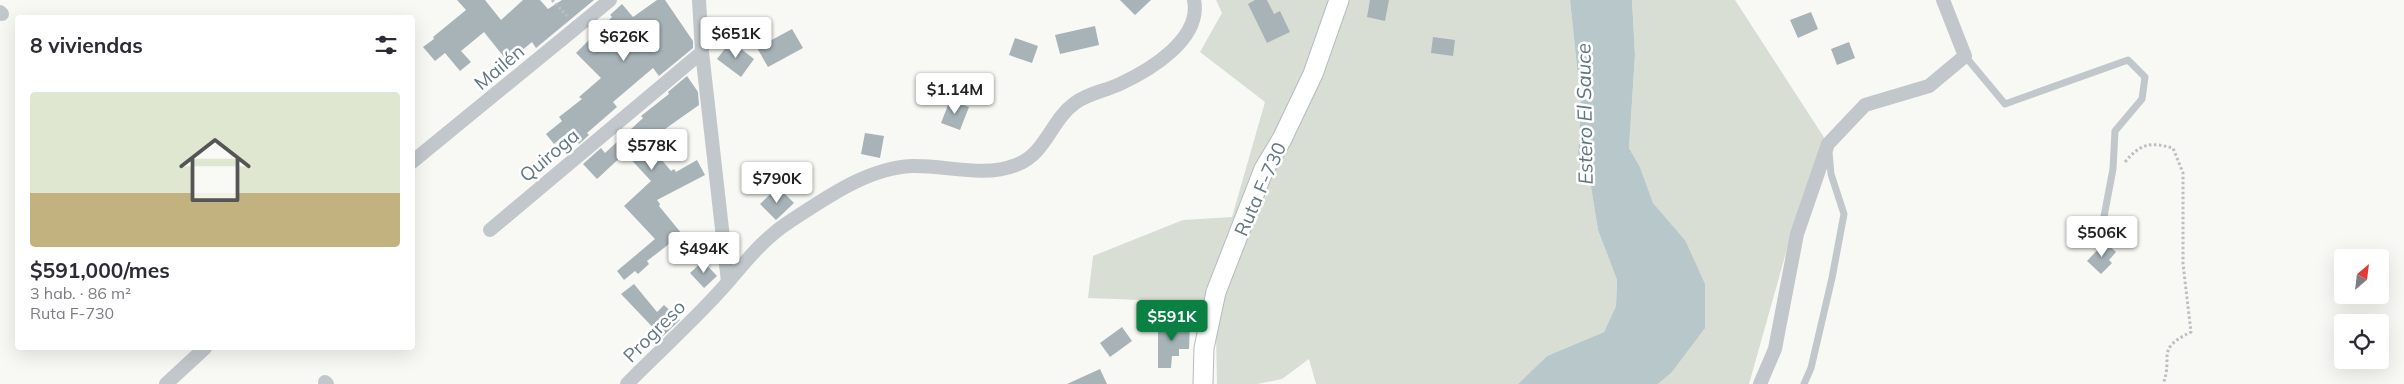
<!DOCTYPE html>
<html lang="es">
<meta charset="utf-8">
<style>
:root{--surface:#fff;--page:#f7f7f7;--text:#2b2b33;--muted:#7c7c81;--accent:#0b8043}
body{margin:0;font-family:Mulish,sans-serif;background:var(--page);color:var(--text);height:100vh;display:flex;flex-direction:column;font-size:19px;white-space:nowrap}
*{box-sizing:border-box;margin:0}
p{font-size:16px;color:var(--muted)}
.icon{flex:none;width:28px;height:28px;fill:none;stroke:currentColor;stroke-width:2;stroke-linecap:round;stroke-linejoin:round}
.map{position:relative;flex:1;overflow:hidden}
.sheet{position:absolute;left:15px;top:15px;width:400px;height:335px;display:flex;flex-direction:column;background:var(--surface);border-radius:5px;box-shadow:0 5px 20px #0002}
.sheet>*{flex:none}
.needle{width:32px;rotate:28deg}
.fabs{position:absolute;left:2334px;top:249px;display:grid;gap:10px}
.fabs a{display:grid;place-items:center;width:55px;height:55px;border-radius:5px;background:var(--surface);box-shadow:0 5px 20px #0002;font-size:25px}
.price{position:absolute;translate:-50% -42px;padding:0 11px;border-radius:5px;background:#fff;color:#222;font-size:16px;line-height:32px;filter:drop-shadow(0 1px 2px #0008)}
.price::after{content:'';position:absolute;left:50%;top:30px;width:15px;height:11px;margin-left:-8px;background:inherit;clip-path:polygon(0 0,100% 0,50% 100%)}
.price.active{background:var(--accent);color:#fff}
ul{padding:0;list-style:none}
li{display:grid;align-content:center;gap:10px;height:265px;padding:0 15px}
li span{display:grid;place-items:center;height:155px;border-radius:5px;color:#555}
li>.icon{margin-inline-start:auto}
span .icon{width:90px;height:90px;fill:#fffc;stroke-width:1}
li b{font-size:21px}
h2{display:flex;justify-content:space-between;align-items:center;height:60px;padding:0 15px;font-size:21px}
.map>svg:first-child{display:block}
</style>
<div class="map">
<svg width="2404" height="384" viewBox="0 0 2404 384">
<rect width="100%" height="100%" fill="#f8f8f5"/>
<!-- green -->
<path fill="#d8ded4" d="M1216,0H1570L1581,105L1578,154L1591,187L1598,230L1617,280L1616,306L1604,332L1547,356L1518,384H1316L1309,359L1282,379L1257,384H1217L1216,332L1187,308L1140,300L1088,298L1093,256L1183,220L1232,217L1265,102L1200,52L1222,13Z
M1632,0H1735L1825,139L1789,242L1749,384H1658L1671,373L1685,240L1653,203L1640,167L1629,148L1635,55Z"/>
<!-- water -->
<path fill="#b7c7ca" d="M1570,0H1632L1635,55L1629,148L1640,167L1653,203L1685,240L1705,284V328L1671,373L1658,384H1518L1547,356L1604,332L1616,306L1617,280L1598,230L1591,187L1578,154L1581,105Z"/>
<!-- building -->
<path fill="#a7b3b7" d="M457,0H485L501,20L523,0H540L548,9L562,0H594L536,48L532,42L508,62L484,32L461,51L471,62L460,71L445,53L435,61L423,47L434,39L433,37L466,10Z
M657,0H665L693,41V48L659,76L653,68L613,102L617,107L587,133L589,135L579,144L570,131L554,144L546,134L562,121L559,117L582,99L579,97L601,78L576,53L612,17L610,15L622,4L633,17Z
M1120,0H1151L1135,15Z
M1255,0H1267L1274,14L1280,11L1290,32L1267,43L1248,4Z
M1370,0H1389L1385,21L1367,17Z
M1811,12L1818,29L1798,38L1790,20Z
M1095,26L1099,45L1060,54L1055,35Z
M792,29L803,48L768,67L757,48Z
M1433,37L1455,40L1453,56L1431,53Z
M1015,38L1038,46L1032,63L1009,55Z
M731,41L754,59L741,77L717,59Z
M1849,42L1855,58L1837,65L1831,49Z
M687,76L698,92L699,105L648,141L652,144L650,146L671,171L674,169L676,172L697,160L705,175L657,200L660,204L659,206L682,234L647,261L649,264L638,274L635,271L624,280L617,271L655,239L624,206L651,181L625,153L597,179L583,164L601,148L605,153L643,118L641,116L669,94L668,92Z
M950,100L969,107L960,130L941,123Z
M865,133L884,136L880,158L861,154Z
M778,187L794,203L776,220L760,204Z
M2105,242L2116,252L2109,260L2112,263L2101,274L2087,261Z
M703,261L717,276L704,288L690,273Z
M634,284L657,312L664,305L680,320L662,337L621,294Z
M1173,322L1190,323L1189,349H1179V356H1172L1171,368H1158V326H1173Z
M1122,327L1132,341L1110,357L1100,343Z
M1100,369L1107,384H1067Z"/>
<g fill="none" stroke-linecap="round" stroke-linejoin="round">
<!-- secondary casing -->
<g stroke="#b3bbbf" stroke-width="21">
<path id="secondary" d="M1203,384L1204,348L1216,292L1264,169L1282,139L1313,74L1339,0"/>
</g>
<!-- path -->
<path stroke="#bbbfc1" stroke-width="3" stroke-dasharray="2.5 2.5" stroke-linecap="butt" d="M552,0L567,16
M2125,162C2141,143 2150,142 2173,148L2183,173V264L2191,332C2154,350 2174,356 2163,384"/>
<!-- lane -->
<path stroke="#c1c7ca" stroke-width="7" d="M1965,56L2005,104L2128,60L2145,77L2142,99L2115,131L2113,169L2102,227
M1804,384L1811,368L1832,278L1844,214L1831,174L1829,152"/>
<!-- street -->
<path stroke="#c1c7ca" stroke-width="14" d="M699,0L702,52L728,282
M0,12L2,14
M412,162L610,0
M490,230L702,52
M325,382L327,384
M166,384L205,348
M627,384C660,350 697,318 728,282C747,260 764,238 789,222C826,198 867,168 912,166C946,165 983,178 1016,165C1046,154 1051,120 1075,103C1088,93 1105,91 1120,84C1150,70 1202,39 1194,0
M1760,384L1775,349L1797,234L1828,144L1865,105L1929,86L1965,56L1943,0"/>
<!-- secondary -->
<use href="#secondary" stroke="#fff" stroke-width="19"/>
</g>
<g text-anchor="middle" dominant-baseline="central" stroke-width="5" stroke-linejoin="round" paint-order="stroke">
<!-- street labels -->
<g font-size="19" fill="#617782" stroke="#fff">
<text transform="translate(499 67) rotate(-40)">Mailén</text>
<text transform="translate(549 155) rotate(-40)">Quiroga</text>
<text transform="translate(1260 189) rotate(-66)">Ruta F-730</text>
<text transform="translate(654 331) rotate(-45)">Progreso</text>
</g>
<!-- water labels -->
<g font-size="20" font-style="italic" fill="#5c777c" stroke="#fff">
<text transform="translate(1584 114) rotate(-91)">Estero El Sauce</text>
</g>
</g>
</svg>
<div class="fabs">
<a><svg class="needle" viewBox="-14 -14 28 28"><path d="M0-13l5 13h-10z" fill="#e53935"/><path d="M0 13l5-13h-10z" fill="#7c7c81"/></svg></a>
<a><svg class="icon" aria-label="locate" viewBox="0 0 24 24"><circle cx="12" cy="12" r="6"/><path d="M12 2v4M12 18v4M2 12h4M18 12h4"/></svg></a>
</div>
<b class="price" style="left:736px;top:59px">$651K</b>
<b class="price" style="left:624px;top:62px">$626K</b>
<b class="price" style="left:955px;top:115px">$1.14M</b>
<b class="price" style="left:652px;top:171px">$578K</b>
<b class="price" style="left:777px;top:204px">$790K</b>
<b class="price" style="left:2102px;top:258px">$506K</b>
<b class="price" style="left:704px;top:274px">$494K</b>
<b class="price active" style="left:1172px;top:342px">$591K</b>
<section class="sheet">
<h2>8 viviendas<svg class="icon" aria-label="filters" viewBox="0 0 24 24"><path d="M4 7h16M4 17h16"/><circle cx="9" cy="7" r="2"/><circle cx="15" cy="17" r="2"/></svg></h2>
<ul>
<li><span style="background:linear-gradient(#dfe7d0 65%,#c2b280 0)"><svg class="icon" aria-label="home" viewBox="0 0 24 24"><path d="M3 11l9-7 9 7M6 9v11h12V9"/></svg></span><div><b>$591,000/mes</b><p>3 hab. · 86 m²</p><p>Ruta F-730</p></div></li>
</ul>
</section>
</div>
